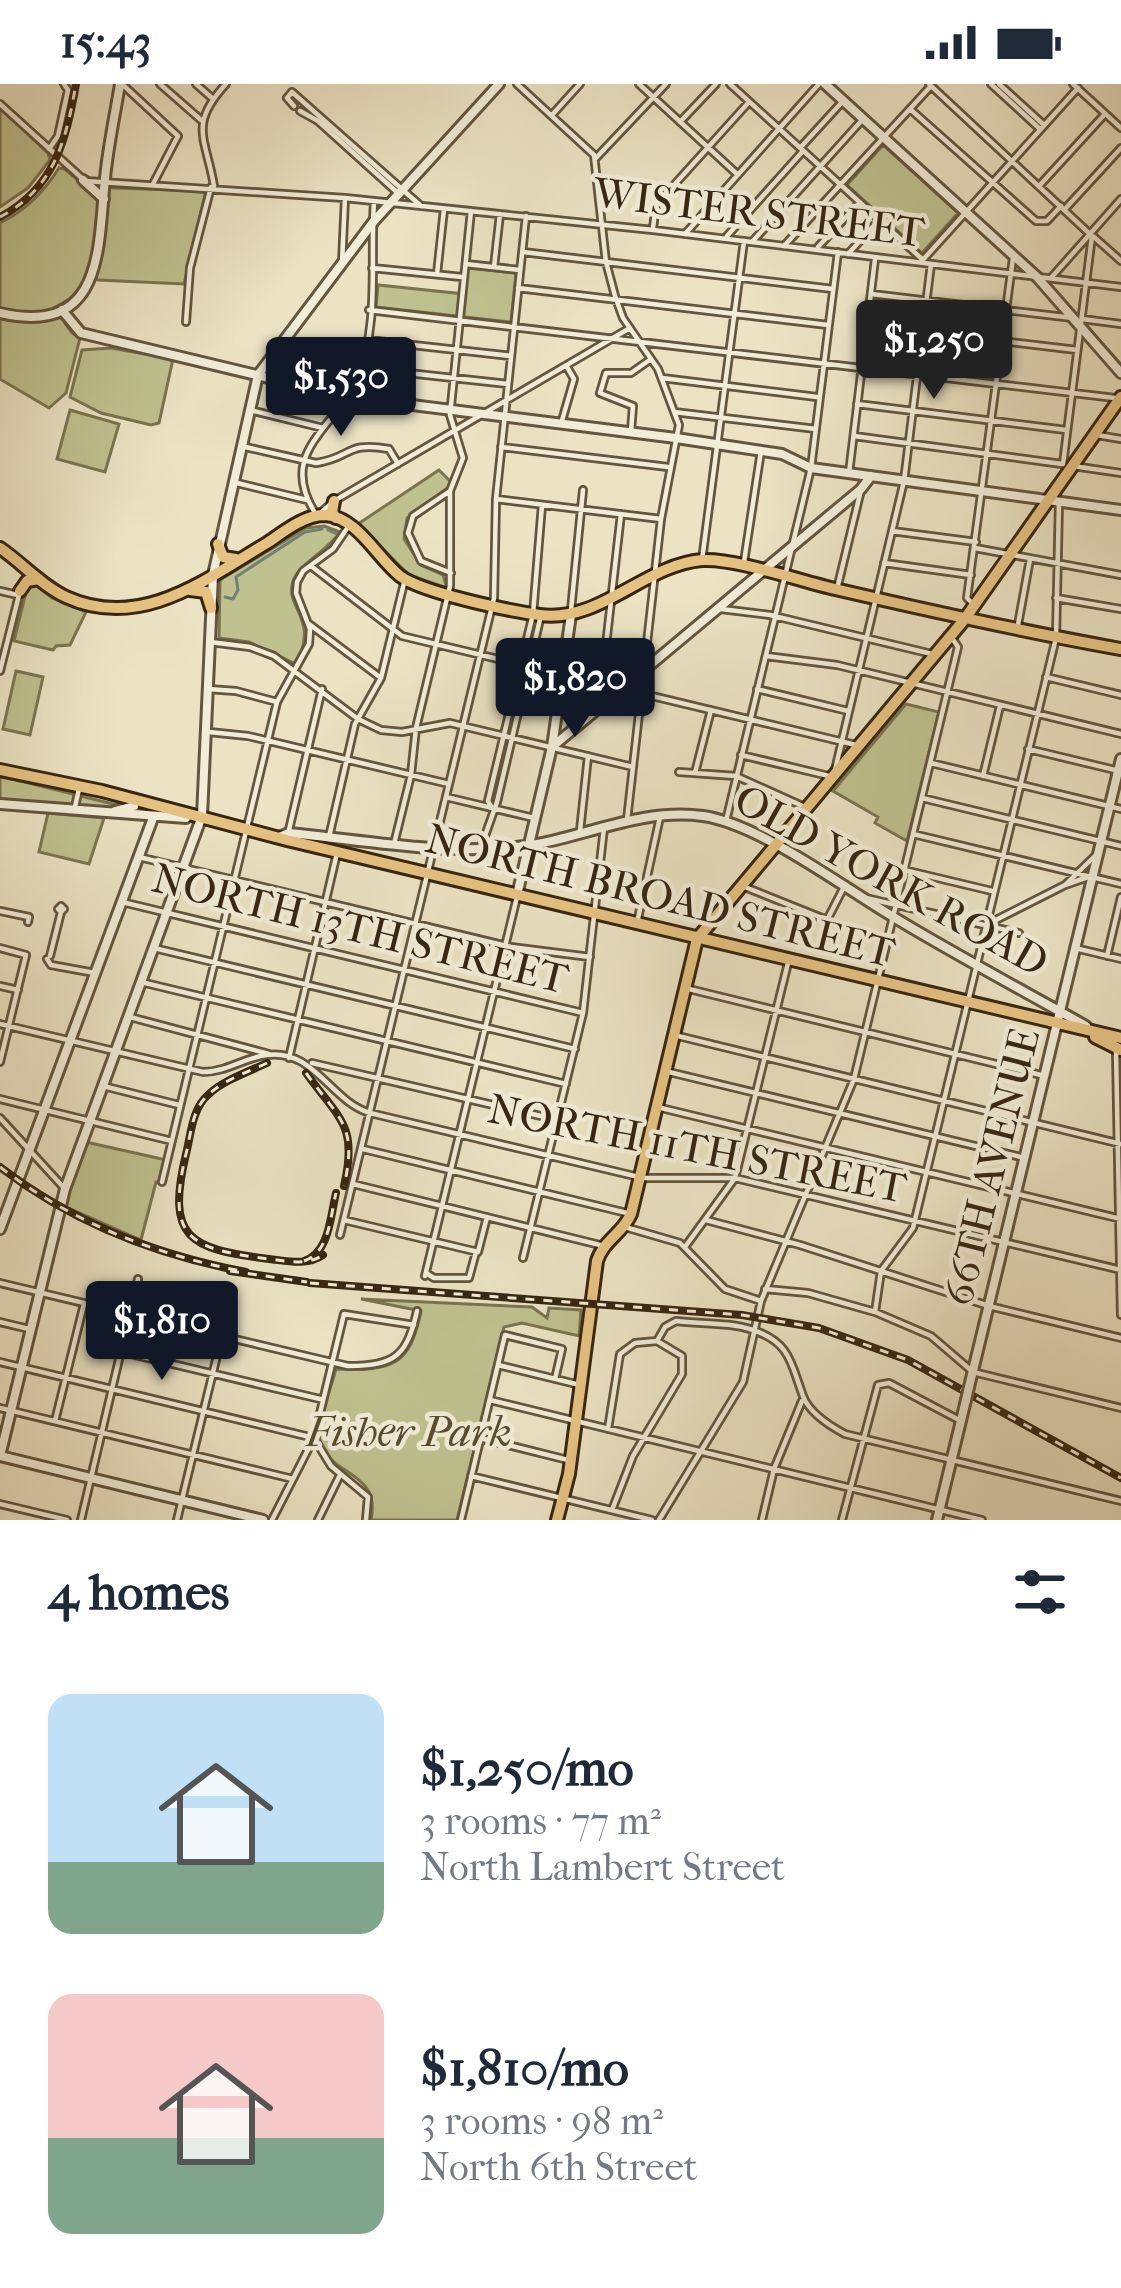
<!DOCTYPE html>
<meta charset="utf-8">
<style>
:root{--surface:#fff;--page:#f6f6f7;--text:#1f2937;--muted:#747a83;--accent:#111827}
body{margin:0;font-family:"IM FELL French Canon",serif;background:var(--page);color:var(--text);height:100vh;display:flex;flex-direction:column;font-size:45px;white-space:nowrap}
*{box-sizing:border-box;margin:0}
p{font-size:39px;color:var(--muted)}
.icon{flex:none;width:66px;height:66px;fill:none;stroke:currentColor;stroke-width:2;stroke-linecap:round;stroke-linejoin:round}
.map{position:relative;height:1436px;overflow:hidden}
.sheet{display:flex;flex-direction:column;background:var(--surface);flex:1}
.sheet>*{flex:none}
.price{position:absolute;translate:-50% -102px;padding:0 27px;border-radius:12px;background:var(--accent);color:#fff;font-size:39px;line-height:78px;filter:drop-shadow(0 3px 6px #0008)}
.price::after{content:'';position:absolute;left:50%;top:72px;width:36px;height:27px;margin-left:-18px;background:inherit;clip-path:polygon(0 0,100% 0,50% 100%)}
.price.current{background:#222;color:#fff}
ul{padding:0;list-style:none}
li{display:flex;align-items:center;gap:36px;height:300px;padding:0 48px}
li span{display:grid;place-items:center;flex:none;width:336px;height:240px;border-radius:24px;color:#555}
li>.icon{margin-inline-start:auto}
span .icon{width:144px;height:144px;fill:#fffc;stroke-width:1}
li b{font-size:51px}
h2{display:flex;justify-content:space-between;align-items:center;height:144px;padding:0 48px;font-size:51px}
.status{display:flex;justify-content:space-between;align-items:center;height:84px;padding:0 60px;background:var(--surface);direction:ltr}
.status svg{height:33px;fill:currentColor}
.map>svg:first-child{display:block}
</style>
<div class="status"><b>15:43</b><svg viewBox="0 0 49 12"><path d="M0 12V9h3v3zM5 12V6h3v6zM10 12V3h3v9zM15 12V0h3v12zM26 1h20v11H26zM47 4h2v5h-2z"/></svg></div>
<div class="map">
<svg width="1121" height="1436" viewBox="0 0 1121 1436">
<rect width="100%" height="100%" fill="#ebe3c4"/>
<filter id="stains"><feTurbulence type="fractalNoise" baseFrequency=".00167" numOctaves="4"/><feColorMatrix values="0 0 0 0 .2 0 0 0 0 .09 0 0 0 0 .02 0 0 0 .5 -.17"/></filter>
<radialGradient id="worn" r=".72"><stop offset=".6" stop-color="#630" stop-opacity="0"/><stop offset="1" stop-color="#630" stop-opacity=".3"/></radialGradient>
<!-- green -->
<path fill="#bfc18f" stroke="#7a7450" stroke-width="3" d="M0,24L48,69L50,76L28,104L0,123Z
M883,61L958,129L922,169L847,101Z
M59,84L65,85L86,103L206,107L184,200L98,196L89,192L71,214L54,224L72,249L80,254L66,309L49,324L0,295V139C26,126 43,109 59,84Z
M468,184L516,189L511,238L376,223L378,201L465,210Z
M111,264L173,275L159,339L151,341L101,329L70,313L82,266Z
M70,326L119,340L105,388L57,375Z
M439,386L453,400L407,434L404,455L421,481L443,491L447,504L409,491L358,440Z
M324,442L340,448C328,466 299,480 293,497C284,524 320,534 296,580L249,558L219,554L220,496L306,444Z
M33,499L52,514L86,528L70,561L56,562L53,566L14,557L28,500Z
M16,587L43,593L30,651L3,645Z
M906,620L939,628L907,757L875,739L878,733L833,707Z
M0,692L125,723L115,726L0,717Z
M48,729L104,734L89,780L39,768Z
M86,1058L166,1076L161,1099L156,1098L141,1156L64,1122Z
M361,1215L532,1223L547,1234L549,1224L581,1226L579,1252L522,1239L504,1243L457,1436H371C382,1383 323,1394 319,1351C318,1336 332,1301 336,1285C391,1287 410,1283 421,1227Z"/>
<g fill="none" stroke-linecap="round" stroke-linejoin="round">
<!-- stream -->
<path stroke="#718173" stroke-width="3" d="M328,446L337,450
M225,513L233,515L238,506L236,493L245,487L305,448L322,445"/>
<!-- minor casing -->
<g stroke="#63553e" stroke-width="10">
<path id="minor" d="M122,0L178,52L153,100
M160,0L201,36
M196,0L212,14
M517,0L594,71L606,178L615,212L623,234L658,285L679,341L661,435L627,736
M639,0L737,90
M730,0L922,175
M929,0L1092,152L1063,380
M991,0L1040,45
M999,0L1044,41
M1073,0L1121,44
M0,20L85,97L345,114L653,146L1121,203
M294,22L287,14L292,8L421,122
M910,25L1036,137H1047L1061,122
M300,27L318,37L399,110
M552,31L580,0
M680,38L716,0
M800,64L843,17
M49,65L58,52L68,6L64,0
M595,75L666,0
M1040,101L1105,30
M214,102C206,54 188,41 226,0
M374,118C370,174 380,242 357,294C334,347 275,368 317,432L334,417L630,244
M1065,125L1121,64
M653,144L656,121L749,18
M685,150L819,0
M727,152L803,67
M1094,153L1121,177
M752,158L863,35
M784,162L930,3
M818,163L859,119
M523,168L833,205
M848,170L879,136
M921,178L1078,4
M342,179L345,114
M466,180L520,186
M494,183L500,130
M372,184L462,193
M437,190L444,125
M1051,194L1121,115
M518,204L828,241
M871,210L1073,234
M369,226L1115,314
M1082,235L1121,240
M186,238L190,184L211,103
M866,246L1001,262
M368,256L511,272
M1002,257L1077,266
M362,284L508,300
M662,294L817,313
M857,320L1066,346
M250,326L323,344
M674,328L816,345
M561,340L574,295L567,283
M631,347L633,322L600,309L606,289H631L651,275
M1097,351L1121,355
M854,352L1062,380
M241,362L316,379C352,374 345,357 389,365L398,380
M501,363L668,383
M1073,382L1121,389
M849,389L875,175
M237,399L307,416
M450,407L413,432L408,449L421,477L451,489
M496,415L661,435
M892,447L976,458
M975,464L1121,491
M702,476L744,157
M744,478L761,367
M884,479L971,491
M311,482L402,552L856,661
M837,505L861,406
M0,507L18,511
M1056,514L1121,525
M975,522L967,514L1013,174
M721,525L770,531L932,570
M571,526L583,406
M309,540L381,594
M1017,546L1030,475
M210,558L250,563L274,572L358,635L381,646L402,648L450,639L633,683
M766,572L837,581L1121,650
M0,587L19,511
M1046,593L1121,611
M208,605L236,607L277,618
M757,605L848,627
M599,622L621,430
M209,648L248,652L449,700
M1028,665L1115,686
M741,671L829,692
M931,679L1121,725
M835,686L904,397L931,180
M679,688L736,692L807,724
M695,689L711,626
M983,692L1000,622
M446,713L534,734
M922,714L1121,762
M492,724L488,717L533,530L542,421
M74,727L79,705
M726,737L811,384L838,168
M580,747L588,672
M288,750L322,605
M913,750L1121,800
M329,753L355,640L381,594L405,495
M394,760L411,691L416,644L450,502V407L463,374L450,331L471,127
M481,763L497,718L541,531
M139,773L511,863L590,873
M904,786L992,807
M1065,801L1088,793
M745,803L827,836L844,803
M866,814L1019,849
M122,818L583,929
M61,822L64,825L61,828L58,825Z
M0,827L29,833L28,838
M637,839L660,733
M986,841L1065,801L1096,771
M0,864L26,871L0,978
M154,864L575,965
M1075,864L1121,875
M50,872L61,828
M1107,872L1121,813
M47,875L51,881L95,889
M141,898L566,1000
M0,902L18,906
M689,905L1045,992
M130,933L269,970
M0,940L203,988C226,988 244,974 266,971C314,964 330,1017 370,1029L643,1094H735L1121,1186
M674,951L1121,1060
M1116,967L1121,1231
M289,974L337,769
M312,979L558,1036
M669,988L1025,1074
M103,1002L179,1021
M0,1015L172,1057
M657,1023L1121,1135
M0,1034L65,1105
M363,1065L631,1130
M162,1098L277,618L309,560L310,545L296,509L297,498L303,487L333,465L348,443
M353,1100L604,1162
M344,1136L478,1168L487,1133
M706,1136L800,1161L989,1222L1121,1254
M625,1143L680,1159L725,1205L761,1217
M340,1151L494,514L496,415L526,132
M685,1163L735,1094L788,879
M523,1174L583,929L604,744
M426,1189L434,1194H469L476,1168
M425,1192L517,813
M0,1199L348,1282C396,1282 407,1271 417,1227
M765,1205L808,1209L875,1228L931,1252L973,1288L1121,1324
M875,1228L881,1187L913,1144L1056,554L1059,418
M0,1238L29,1245
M657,1257L665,1243L676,1237C701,1240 730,1238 753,1246C791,1259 791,1280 803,1312C809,1328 830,1342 845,1350L1121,1417
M122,1268L320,1315
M0,1278L314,1354L331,1382L368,1413L366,1436
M498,1281L580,1301
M490,1316L982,1436
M0,1324L293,1395
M55,1337L84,1220
M608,1345L620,1270L635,1259L657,1257
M480,1354L568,1376
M471,1392L652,1436
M0,1420L67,1436
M612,1426L633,1372L682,1290V1272L657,1257
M81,1436L138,1195
M177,1436L233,1206
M272,1436L314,1354L344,1230L414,1241
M318,1436L339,1393
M461,1436L505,1251L562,1265L555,1295
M659,1436L743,1298L761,1217L854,995L958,563L952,554
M762,1436L774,1385L802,1317
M842,1436L878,1301L889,1299L961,1337"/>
</g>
<!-- tertiary casing -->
<g stroke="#63553e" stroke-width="14">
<path id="tertiary" d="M825,0L1037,193L1121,289
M83,96L104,115
M62,226L81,249L348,313L676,354L782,370L811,384L1121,426
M0,229C104,253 98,165 105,94C108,63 115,31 120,0
M552,663L861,405L871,392
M0,720L186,734
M115,727L134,722
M279,753L289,749C363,756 440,771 516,763C578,757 638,723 703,732C760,740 844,804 895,834C958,872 1022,906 1086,942
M517,811L552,663L571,531
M0,1145L153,734
M969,1303L1121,675
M263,1436L0,1372L65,1105L202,732L213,491L258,291L374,137L499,0
M937,1436L966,1316"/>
</g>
<!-- primary casing -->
<g stroke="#362611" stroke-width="16">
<path id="primary" d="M334,417L332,428L336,434
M218,460L223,473L236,475
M0,464C22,479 41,501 66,513C140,547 205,496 267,459C282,449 304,431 324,431C357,432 377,474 400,492C423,509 510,527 540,531C600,539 644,481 702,476C735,474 800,497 835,505C930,527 1025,548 1121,565
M190,506L206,508L211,524
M20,507L27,497L39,495
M0,686L102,707L287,756L1121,954
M1095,953L1121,966
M557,1436L569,1390L597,1177C603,1157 623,1149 631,1130L697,855L964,536L1121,313"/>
</g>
<!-- minor -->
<use href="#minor" stroke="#f2edd9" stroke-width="4.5"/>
<!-- tertiary -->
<use href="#tertiary" stroke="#f2edd9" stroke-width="8"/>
<!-- primary -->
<use href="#primary" stroke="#e6c282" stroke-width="10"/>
<!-- rail casing -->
<g stroke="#362611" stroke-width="8">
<path id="rail" d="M0,133C55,104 66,56 76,0
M267,979C248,988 224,996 209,1010C192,1024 191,1050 186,1070C166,1154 188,1165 269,1175C288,1177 307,1182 323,1171
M306,989C340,1036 358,1041 344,1102
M0,1083C73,1139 155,1171 246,1188
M304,1177C330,1168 330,1133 336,1109
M230,1187L307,1198
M310,1199L742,1231L819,1244L908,1276L1121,1394"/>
</g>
<!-- rail -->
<use href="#rail" stroke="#f2edd9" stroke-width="3" stroke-dasharray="9" stroke-linecap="butt"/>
<!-- tertiary-bridge casing -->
<g stroke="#63553e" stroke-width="14" stroke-linecap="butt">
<path id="tertiary-bridge" d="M966,1316L969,1303"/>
</g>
<!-- tertiary-bridge -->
<use href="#tertiary-bridge" stroke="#f2edd9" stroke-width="8"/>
</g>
<g text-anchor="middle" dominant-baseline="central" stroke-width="9" stroke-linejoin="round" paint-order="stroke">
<!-- street labels -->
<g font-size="42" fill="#362611" stroke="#f2edd9">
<text transform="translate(759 129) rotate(7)">WISTER STREET</text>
<text transform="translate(891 797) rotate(29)">OLD YORK ROAD</text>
<text transform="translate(660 812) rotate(14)">NORTH BROAD STREET</text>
<text transform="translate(360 845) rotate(14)">NORTH 13TH STREET</text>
<text transform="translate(697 1065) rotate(11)">NORTH 11TH STREET</text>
<text transform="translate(992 1083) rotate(-76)">66TH AVENUE</text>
</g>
<!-- park labels -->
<g font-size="42" font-style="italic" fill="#584d30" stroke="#f2edd9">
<text x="409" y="1348">Fisher Park</text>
</g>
</g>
<rect width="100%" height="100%" filter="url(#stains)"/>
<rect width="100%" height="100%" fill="url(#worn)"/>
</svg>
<b class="price current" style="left:934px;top:318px">$1,250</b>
<b class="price" style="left:341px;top:355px">$1,530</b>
<b class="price" style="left:575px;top:656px">$1,820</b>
<b class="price" style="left:162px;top:1299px">$1,810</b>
</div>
<section class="sheet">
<h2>4 homes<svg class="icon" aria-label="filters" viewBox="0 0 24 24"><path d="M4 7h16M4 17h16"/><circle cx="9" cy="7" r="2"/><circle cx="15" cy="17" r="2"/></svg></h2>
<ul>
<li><span style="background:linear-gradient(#bfe0f5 70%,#7fa58c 0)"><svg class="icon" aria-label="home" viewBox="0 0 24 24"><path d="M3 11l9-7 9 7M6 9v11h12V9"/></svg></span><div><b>$1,250/mo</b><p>3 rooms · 77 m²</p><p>North Lambert Street</p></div></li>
<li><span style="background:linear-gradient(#f6c9c9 60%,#7fa58c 0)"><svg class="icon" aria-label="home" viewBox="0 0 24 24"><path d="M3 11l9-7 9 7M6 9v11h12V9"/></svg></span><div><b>$1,810/mo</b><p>3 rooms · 98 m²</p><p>North 6th Street</p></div></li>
</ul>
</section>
